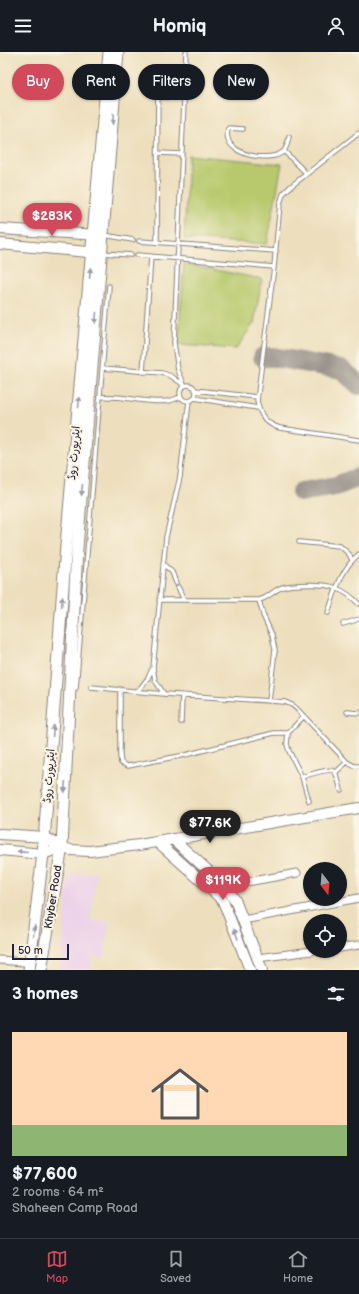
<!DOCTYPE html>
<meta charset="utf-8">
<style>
:root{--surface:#171b24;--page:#242831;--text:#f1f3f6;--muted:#9ea1a6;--line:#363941;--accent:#d1495b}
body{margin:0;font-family:"Balsamiq Sans","Playpen Sans Arabic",sans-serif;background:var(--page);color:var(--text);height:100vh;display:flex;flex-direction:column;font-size:15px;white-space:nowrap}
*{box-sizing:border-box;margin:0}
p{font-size:13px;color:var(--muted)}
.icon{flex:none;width:22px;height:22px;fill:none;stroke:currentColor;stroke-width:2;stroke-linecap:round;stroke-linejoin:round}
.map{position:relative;height:918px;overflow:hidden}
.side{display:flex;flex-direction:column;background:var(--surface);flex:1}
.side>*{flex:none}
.top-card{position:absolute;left:12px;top:12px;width:335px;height:36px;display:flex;gap:8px}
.needle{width:26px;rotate:164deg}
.fabs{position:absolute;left:303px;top:810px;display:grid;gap:8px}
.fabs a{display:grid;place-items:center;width:44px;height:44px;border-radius:50%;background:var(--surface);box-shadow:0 1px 3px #0004;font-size:20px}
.scale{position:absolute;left:12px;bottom:10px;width:57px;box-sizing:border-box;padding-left:4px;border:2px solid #22223b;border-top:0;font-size:11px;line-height:14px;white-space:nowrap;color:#22223b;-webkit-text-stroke:3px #fcf5e5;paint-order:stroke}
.price{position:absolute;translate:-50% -34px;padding:0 9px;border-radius:14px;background:var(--accent);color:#fff;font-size:13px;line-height:26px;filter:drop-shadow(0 1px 2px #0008)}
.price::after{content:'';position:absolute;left:50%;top:24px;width:12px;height:9px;margin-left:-6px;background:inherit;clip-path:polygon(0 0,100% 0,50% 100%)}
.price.active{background:#222;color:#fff}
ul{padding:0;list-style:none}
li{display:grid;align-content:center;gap:8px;height:212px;padding:0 12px}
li+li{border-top:1px solid var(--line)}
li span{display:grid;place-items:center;height:124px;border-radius:0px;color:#555}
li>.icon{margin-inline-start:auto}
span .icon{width:72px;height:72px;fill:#fffc;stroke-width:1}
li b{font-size:17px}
h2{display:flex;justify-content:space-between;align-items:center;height:48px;padding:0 12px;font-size:17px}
.tag{padding:0 14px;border-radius:18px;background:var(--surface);box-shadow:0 1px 3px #0004;font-size:14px;line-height:36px}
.tag.active{background:var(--accent);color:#fff}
header{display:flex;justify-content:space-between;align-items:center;height:52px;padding:0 12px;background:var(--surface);font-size:18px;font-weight:700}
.dock{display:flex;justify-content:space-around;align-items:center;height:56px;border-top:1px solid var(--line);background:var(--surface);font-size:11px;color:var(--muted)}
.dock a{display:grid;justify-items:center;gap:2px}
.dock .active{color:var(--accent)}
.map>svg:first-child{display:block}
</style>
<header><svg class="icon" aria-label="menu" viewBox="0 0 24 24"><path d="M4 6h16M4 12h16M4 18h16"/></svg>Homiq<svg class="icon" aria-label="person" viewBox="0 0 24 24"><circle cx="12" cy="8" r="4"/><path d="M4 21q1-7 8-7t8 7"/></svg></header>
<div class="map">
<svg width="359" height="918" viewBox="0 0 359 918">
<rect width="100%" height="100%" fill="#fcf5e5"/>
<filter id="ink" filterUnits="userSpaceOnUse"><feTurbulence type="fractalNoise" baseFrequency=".025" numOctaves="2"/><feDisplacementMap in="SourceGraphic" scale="8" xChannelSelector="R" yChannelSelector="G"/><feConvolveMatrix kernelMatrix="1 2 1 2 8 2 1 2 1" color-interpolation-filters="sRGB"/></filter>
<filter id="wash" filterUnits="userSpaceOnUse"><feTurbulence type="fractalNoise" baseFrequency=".012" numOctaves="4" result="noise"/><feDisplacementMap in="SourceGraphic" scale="16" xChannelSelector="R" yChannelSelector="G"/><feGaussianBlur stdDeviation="0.9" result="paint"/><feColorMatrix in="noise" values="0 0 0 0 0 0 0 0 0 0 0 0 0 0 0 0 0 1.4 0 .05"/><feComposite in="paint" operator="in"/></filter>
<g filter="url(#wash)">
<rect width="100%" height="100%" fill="#eddfbd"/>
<!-- built -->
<path fill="#ecd1ea" d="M97,820L90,868L109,870L105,906L93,904L91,918H60L69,822Z"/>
<!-- green -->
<path fill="#b7c96c" stroke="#6c7654" d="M188,103L282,112L267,192L184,187Z
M184,212L262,227L254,271L236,297L178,293Z"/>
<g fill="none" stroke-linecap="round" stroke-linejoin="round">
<!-- taxiway -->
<path stroke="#88807c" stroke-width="20" d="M263,305H273L341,317L359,333
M301,440L336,434L359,425"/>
</g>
</g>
<g filter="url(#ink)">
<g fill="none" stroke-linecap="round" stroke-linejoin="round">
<!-- lane casing -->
<g stroke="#88807c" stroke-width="5.5">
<path id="lane" d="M158,45H184
M243,77L229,76L228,77C227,81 227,84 228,87C233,104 270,110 283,100C287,96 288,90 289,85
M359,81L290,135L283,142L280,152L274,215L257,349C260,364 266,372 280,376L359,388
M284,99L307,122
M158,101L182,102
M104,183L133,188
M139,189L276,199
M157,190L158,28
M102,201L131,203
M137,203L274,215
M102,316L162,321L171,324L184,333
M143,320L151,204
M180 341a8 8 0 1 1 16 0a8 8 0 1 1-16 0Z
M185,334L178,318L174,291L186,0
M195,338L257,345
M100,345C123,343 147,352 169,349C173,348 177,346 181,345
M194,346L258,356
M299,490L340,494L349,502L352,508
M163,512L172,520L176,531
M178,535L184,548
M159,548H259C269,546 273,538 283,535C293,532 326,531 336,536C344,539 353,546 359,552
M259,548L263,563L272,583L275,598L269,649
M328,561C335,540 341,517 359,502
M343,572L359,567
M91,635L164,642L285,650L292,653L297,657L347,710L354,714H359
M76,636L109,234
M120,637V704L121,711L128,714L185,703L274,681H288
M138,639L148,626L152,617
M164,642L155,628L153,616L166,485L180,425L189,349
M347,660L359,661
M304,664L288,681L287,692L289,699L302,725L309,749
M181,670L182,643
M335,721L347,710
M302,725C308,723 329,716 334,719C338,723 339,733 341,738"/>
</g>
<!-- street casing -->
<g stroke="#88807c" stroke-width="9">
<path id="street" d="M225,834L297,821
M243,868L359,846
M340,896L359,893
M257,906L312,899
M0,908L23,910"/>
</g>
<!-- secondary casing -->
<g stroke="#88807c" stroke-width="12">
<path id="secondary" d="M0,177L100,183
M0,192L99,201
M0,782L45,785L62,795L70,798L90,799L139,793L359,756
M173,787L225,834L235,848L262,918
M158,790L216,842L223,849L250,918
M0,798L43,802L62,795"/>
</g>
<!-- primary casing -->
<g stroke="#88807c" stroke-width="13">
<path id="primary" d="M29,918L43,802L66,494L109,0
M41,918L62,795L77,496L118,0"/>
</g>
<!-- lane -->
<use href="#lane" stroke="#fff" stroke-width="3.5"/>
<!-- street -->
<use href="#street" stroke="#fff" stroke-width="7"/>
<!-- secondary -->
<use href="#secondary" stroke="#fff" stroke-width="10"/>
<!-- primary -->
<use href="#primary" stroke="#fff" stroke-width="11"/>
</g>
<!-- one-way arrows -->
<defs><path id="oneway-solid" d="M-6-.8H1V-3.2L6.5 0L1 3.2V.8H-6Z"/></defs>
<g fill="#9c9ca7">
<use href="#oneway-solid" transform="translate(113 67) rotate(95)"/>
<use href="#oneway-solid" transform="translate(90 221) rotate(-85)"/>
<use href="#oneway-solid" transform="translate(96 266) rotate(95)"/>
<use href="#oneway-solid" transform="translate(79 350) rotate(-85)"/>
<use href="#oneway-solid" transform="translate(82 438) rotate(95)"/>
<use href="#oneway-solid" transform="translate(62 550) rotate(-86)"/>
<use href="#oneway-solid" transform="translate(53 679) rotate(-86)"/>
<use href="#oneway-solid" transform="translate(65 735) rotate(93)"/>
<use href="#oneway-solid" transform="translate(22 800) rotate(-175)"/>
<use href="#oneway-solid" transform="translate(34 879) rotate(-83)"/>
<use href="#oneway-solid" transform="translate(236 882) rotate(-111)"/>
</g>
</g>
<g text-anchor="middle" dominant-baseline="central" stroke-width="4" stroke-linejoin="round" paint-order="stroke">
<!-- street labels -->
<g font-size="11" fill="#22223b" stroke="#fcf5e5">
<text transform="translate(74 401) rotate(-85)">ایئرپورٹ روڈ</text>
<text transform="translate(49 724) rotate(-86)">ایئرپورٹ روڈ</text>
<text transform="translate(53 845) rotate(-81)">Khyber Road</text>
</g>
</g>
</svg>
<div class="fabs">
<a><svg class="needle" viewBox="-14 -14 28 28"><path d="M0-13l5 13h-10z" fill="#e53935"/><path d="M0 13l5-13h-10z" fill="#9ea1a6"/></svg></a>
<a><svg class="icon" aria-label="locate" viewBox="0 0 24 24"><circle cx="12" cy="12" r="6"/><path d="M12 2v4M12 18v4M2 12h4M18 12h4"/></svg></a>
</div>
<div class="scale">50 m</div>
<b class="price" style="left:52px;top:185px">$283K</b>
<b class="price active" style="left:210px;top:792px">$77.6K</b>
<b class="price" style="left:223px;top:849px">$119K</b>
<div class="top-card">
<a class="tag active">Buy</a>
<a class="tag">Rent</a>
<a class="tag">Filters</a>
<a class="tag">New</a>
</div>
</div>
<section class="side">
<h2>3 homes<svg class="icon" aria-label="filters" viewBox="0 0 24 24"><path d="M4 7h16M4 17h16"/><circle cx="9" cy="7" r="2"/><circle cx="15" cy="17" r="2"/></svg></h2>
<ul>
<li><span style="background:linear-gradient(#ffd9b3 75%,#8fb573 0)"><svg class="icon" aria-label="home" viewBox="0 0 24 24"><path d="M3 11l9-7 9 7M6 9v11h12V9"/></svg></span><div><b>$77,600</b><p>2 rooms · 64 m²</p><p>Shaheen Camp Road</p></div></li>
</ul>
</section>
<nav class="dock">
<a class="active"><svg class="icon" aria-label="map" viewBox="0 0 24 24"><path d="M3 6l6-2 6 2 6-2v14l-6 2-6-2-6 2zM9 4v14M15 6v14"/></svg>Map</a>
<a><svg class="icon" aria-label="saved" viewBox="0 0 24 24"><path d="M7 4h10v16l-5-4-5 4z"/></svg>Saved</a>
<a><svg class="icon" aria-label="home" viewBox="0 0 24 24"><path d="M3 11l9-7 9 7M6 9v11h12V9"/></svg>Home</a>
</nav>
